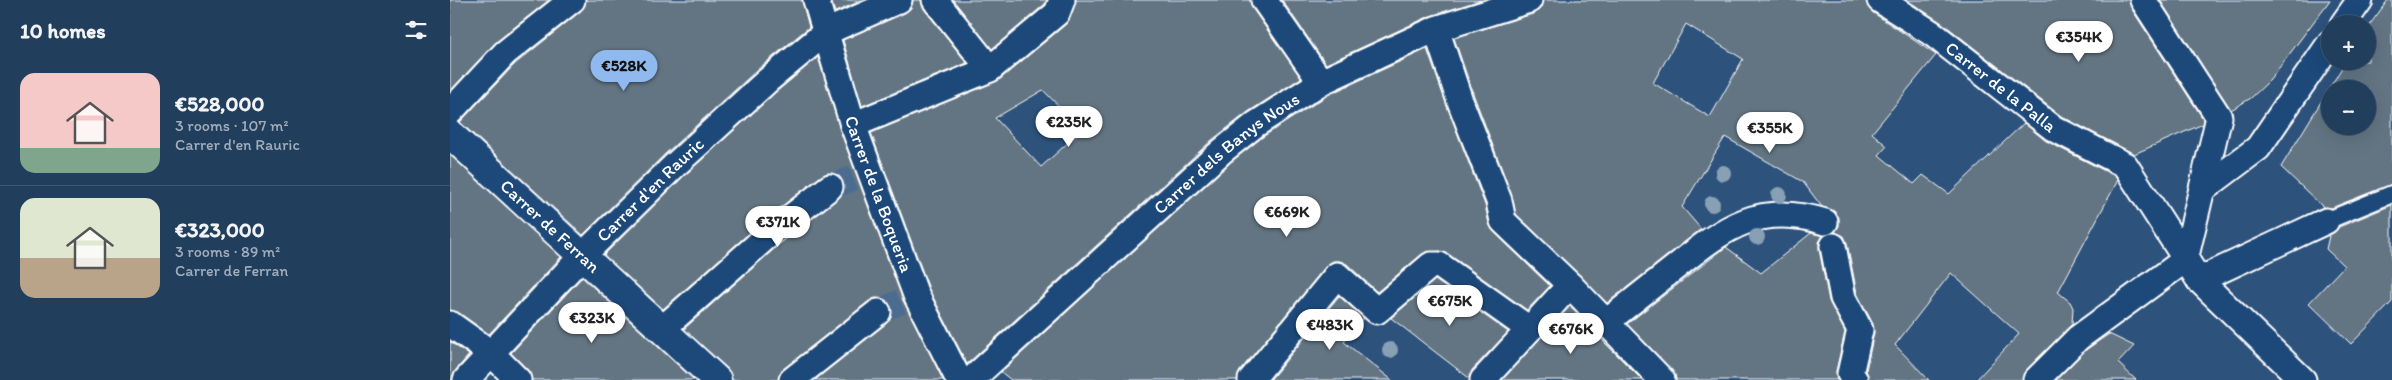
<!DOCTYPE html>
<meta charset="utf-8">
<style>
:root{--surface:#223e5d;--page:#2e4966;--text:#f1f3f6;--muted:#a2aebc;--line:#3f5772;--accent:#90b9f0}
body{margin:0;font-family:Itim,sans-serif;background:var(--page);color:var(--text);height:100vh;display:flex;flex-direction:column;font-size:19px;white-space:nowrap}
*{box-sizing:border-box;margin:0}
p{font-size:16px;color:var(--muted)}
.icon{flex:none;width:28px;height:28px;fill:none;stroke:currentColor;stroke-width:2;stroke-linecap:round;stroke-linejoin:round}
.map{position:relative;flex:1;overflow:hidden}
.side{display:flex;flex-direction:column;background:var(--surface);width:450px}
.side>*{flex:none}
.buttons{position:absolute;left:1871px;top:15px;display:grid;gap:10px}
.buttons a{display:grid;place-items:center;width:55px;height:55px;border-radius:50%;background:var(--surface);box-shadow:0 5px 20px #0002,0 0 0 1px var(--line);font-size:25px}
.price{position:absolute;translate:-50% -42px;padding:0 11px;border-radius:18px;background:#fff;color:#222;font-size:16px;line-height:32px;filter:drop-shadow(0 1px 2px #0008)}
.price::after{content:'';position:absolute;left:50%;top:30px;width:15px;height:11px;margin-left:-8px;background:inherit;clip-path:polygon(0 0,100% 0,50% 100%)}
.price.active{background:var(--accent);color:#111}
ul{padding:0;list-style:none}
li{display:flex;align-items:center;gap:15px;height:125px;padding:0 20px}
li+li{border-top:1px solid var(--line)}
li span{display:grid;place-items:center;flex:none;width:140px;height:100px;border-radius:15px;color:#555}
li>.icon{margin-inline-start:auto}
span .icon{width:60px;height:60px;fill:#fffc;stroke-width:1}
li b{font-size:21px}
h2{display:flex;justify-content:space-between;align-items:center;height:60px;padding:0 20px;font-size:21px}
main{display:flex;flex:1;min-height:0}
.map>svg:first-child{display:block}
</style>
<main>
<section class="side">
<h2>10 homes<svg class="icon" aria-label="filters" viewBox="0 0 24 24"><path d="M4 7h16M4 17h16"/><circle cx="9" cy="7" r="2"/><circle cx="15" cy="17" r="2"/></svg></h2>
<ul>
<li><span style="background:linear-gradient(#f6c9c9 75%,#7fa58c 0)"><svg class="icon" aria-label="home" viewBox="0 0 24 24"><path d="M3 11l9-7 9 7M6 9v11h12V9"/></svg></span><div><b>€528,000</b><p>3 rooms · 107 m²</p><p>Carrer d'en Rauric</p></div></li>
<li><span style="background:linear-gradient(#dfe7d0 60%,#b9a48a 0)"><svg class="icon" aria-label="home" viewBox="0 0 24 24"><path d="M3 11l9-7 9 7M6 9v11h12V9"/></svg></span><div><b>€323,000</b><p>3 rooms · 89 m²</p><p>Carrer de Ferran</p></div></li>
</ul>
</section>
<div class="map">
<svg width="1942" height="380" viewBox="0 0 1942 380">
<rect width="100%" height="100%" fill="#2d527c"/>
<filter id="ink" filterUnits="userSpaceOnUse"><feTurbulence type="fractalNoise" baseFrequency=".02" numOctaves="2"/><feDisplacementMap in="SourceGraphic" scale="10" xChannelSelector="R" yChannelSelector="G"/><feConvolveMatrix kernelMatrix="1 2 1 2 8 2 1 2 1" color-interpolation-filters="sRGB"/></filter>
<g filter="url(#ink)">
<!-- building -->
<path fill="#637483" stroke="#fff" fill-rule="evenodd" d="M0,0H99L46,42L0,91Z
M136,0H352L359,27L307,70L215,154L133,235L10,122L65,64L131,11Z
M381,0H413L385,12Z
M463,0H471L474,9L517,63L412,106L393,40L455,13L461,8Z
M503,0H597L595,4L542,49Z
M626,0H800L802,8L851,78L798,112L762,140L517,364L479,289L421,133L549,80L616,24ZM593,90L632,130L591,167L545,118Z
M832,0H1031L980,16L876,64Z
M1093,0H1416L1418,7L1422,12L1486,55L1422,133L1437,146L1429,155L1464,184L1473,175L1499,194L1574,123L1596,141L1665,176L1668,180L1608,292L1620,302L1623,308L1622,324L1576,370L1572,380H1526L1569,334L1501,273L1445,345L1479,380H1419L1416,370L1424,333L1423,324L1407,293L1397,243L1394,236L1385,232L1389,226V217L1384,211L1372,207L1353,182L1275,137L1232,207L1251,229L1157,303L1066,214L1062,196L1024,96L1004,38L1083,14L1090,9ZM1236,24L1293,59L1260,117L1203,83Z
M1457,0H1679L1681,8L1754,120L1753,124L1684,154L1611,116L1492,23Z
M1710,0H1880L1820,80L1801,98L1781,110Z
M1938,0H1942V184L1881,208L1873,207L1831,167L1896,61H1918V27ZM1880,89H1918V126H1880Z
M977,49L997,106L1035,205L1039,224L1043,231L1100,286L1077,310L997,253L990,251L972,254L927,292L897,264L890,261H883L876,266L790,371L787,380H561L551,372L781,162L814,136L878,95Z
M368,57L390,130L453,300L493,380H365L437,323L441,317L442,309L439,303L433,299L425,298L419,301L333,369L328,380H282L278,369L234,329L332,242L389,198L393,192L394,185L391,178L385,174L378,173L371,176L314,220L213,309L154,255L235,175L326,92Z
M0,155L111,257L39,334L8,312L0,310Z
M1942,205V302L1901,344L1859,303L1894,266L1876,249L1879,236L1889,227Z
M1361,233L1373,236L1369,242V249L1379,301L1395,332L1386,371L1387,380H1226L1222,370L1177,324L1276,247L1311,273Z
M132,277L244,380H82L78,370L61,353Z
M985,280L1058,332L1022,370L1019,378L941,318Z
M889,296L914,318L894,342L942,380H820Z
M1120,306L1144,332L1192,380H1052Z
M1659,334L1684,346L1668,363L1686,380H1606L1637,349Z
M0,342L19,355L6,370L2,380H0Z"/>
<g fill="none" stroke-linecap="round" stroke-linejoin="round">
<!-- pedestrian-tunnel -->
<path stroke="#4c6c90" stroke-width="25" stroke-dasharray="25 12" stroke-linecap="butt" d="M380,187L415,174
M428,312L460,297"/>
<!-- service casing -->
<g stroke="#fff" stroke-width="20">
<path id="service" d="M1876,221L1942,194"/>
</g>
<!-- pedestrian casing -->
<g stroke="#fff" stroke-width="29">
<g id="pedestrian">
<path id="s1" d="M366,0L403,125L466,295L509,380"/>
<path d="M485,0L540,69"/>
<path d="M814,0L871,82"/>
<path id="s2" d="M1430,0L1483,34L1603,128L1675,165L1749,280L1853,380"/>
<path d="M1893,24L1910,0"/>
<path d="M986,29L1010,101L1049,201L1053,221L1120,285L1212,380"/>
<path d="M0,112L55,53L122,0"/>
<path d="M403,125L540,69L607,13L612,0"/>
<path d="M1752,190L1808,148L1880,43"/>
<path d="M1383,246L1393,298L1410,330L1400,374L1405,380"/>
<path d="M1749,280L1876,221"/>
<path d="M1155,323C1179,304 1203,285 1227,266C1276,226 1310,202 1375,222"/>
<path d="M0,324L41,353L68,380"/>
<path d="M212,329L323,231L380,187"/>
<path id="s3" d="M16,380L133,255L225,165L317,81L376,32L449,0"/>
<path d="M342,380L428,312"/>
<path id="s4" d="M521,380L772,151L806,124L871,82L986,29L1079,0"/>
<path d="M801,380L887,275L927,311L981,265H989L1079,329"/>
<path d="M1033,380L1120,285"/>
<path d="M1586,380L1628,338L1735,260L1769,117L1693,0"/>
</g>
</g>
<!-- minor casing -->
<g stroke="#fff" stroke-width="31">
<g id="minor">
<path id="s5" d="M0,134L267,380"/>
</g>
</g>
<!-- service -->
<use href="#service" stroke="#1f4a7a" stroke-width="16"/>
<!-- pedestrian -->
<use href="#pedestrian" stroke="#1f4a7a" stroke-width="25"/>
<!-- minor -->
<use href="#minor" stroke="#1f4a7a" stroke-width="28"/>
</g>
<!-- trees -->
<g fill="#88a0b4">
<circle cx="1273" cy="173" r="8"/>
<circle cx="1329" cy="195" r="8"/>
<circle cx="1262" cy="204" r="8"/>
<circle cx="1307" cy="237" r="8"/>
<circle cx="940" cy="350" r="8"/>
</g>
</g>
<g text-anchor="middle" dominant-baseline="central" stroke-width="5" stroke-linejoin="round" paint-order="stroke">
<!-- street labels -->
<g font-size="18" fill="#fff" stroke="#1f4a7a">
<text stroke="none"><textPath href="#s2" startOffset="149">Carrer de la Palla</textPath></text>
<text stroke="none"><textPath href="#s4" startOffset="342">Carrer dels Banys Nous</textPath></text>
<text stroke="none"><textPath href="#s3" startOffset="265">Carrer d'en Rauric</textPath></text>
<text stroke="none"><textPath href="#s1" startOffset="204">Carrer de la Boqueria</textPath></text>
<text stroke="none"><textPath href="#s5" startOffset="136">Carrer de Ferran</textPath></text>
</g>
</g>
</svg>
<div class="buttons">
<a>+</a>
<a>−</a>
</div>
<b class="price" style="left:1629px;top:63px">€354K</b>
<b class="price active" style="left:174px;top:92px">€528K</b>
<b class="price" style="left:619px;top:148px">€235K</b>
<b class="price" style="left:1320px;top:154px">€355K</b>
<b class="price" style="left:837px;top:238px">€669K</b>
<b class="price" style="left:328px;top:248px">€371K</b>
<b class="price" style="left:1000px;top:327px">€675K</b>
<b class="price" style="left:142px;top:344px">€323K</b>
<b class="price" style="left:880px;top:351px">€483K</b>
<b class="price" style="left:1121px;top:355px">€676K</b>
</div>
</main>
